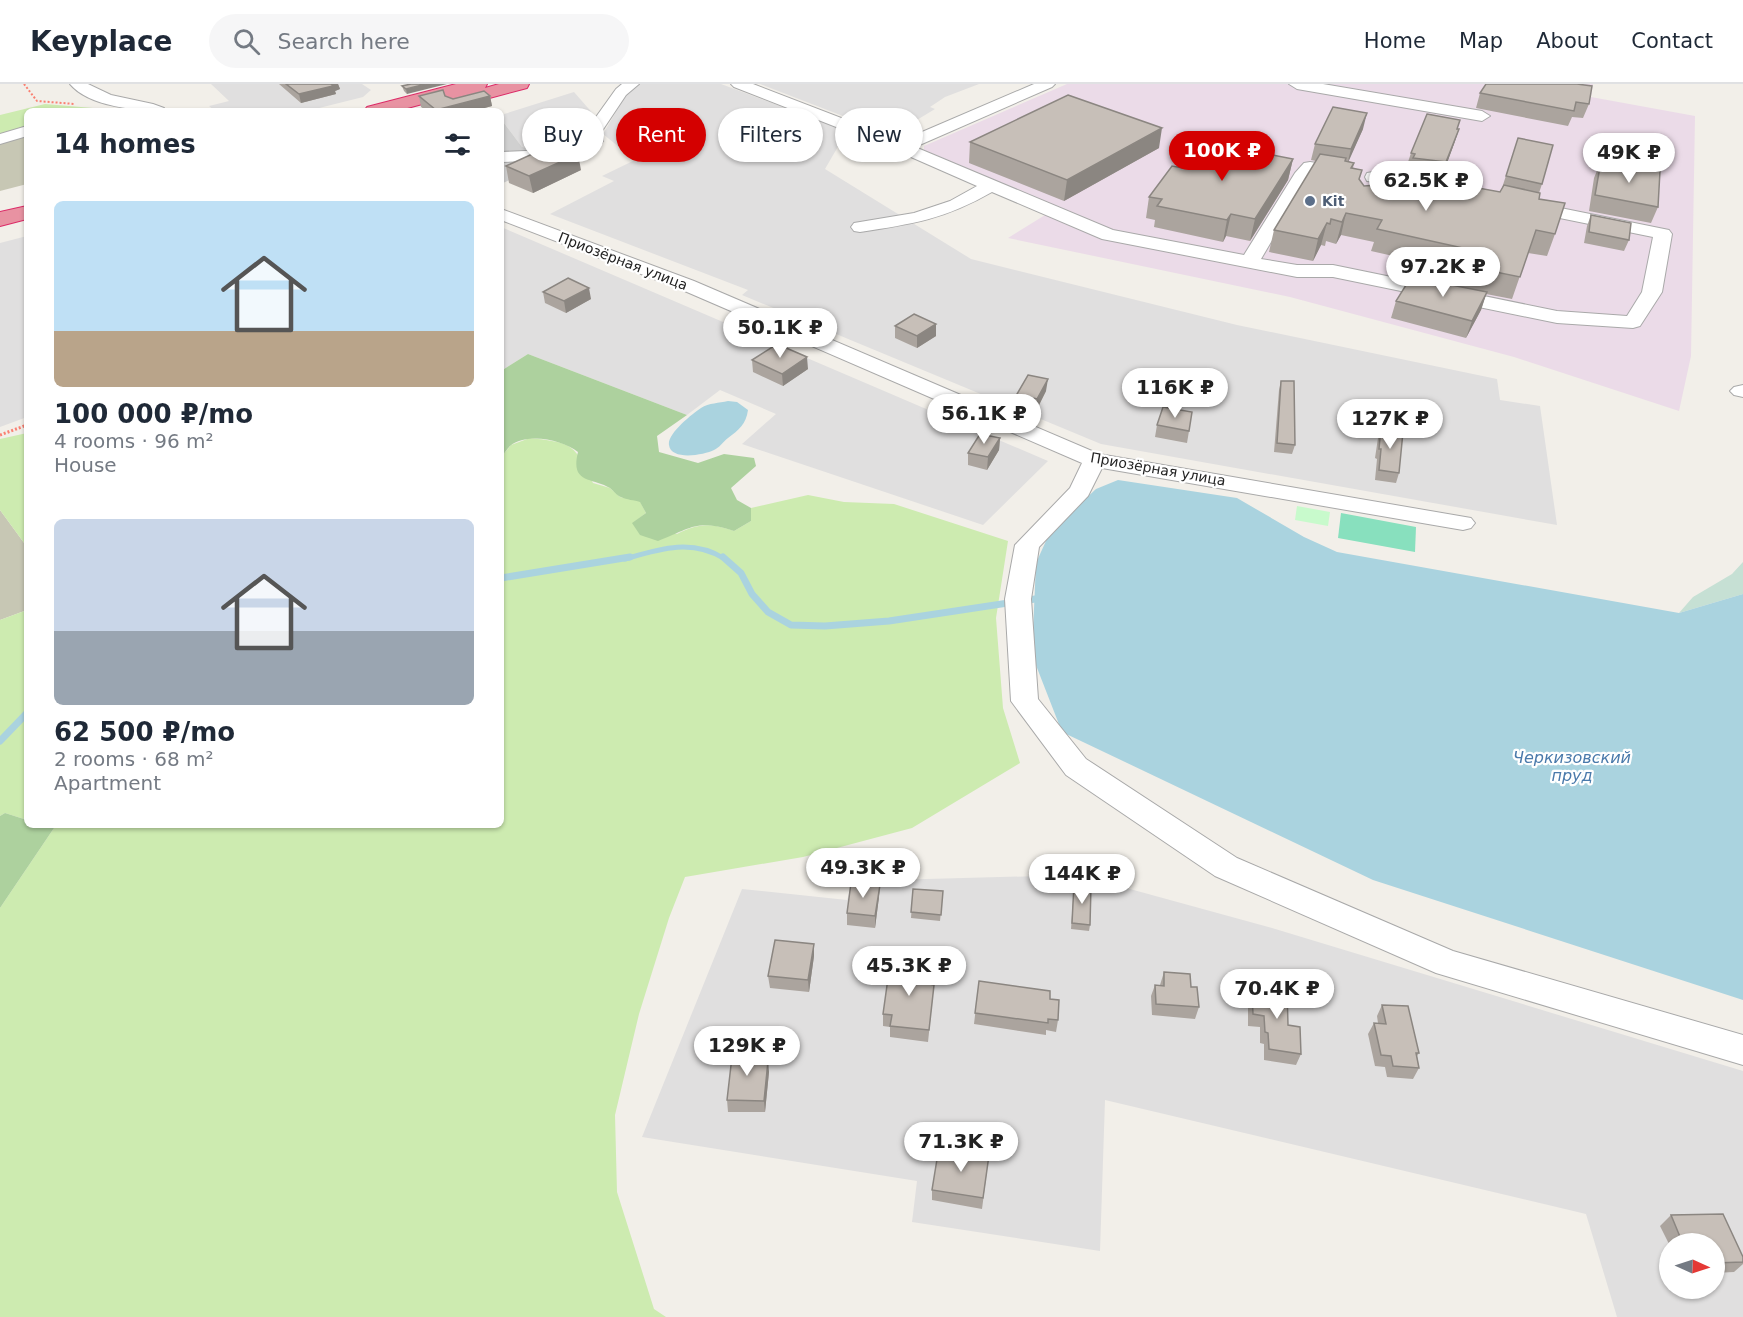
<!DOCTYPE html>
<meta charset="utf-8">
<style>
:root{--surface:#fff;--page:#f6f6f7;--text:#1f2937;--muted:#747a83;--line:#e0e1e3;--accent:#d40000}
body{margin:0;font-family:"DejaVu Sans",sans-serif;background:var(--page);color:var(--text);height:100vh;display:flex;flex-direction:column;font-size:22px;white-space:nowrap}
*{box-sizing:border-box;margin:0}
p{font-size:20px;color:var(--muted)}
.icon{flex:none;width:33px;height:33px;fill:none;stroke:currentColor;stroke-width:2;stroke-linecap:round;stroke-linejoin:round}
.map{position:relative;flex:1;overflow:hidden}
.drawer{position:absolute;left:24px;top:24px;width:480px;height:720px;display:flex;flex-direction:column;background:var(--surface);border-radius:9px;box-shadow:0 2px 4px #0004}
.drawer>*{flex:none}
.guide{position:absolute;left:522px;top:24px;width:570px;height:54px;display:flex;gap:12px}
.needle{width:39px;rotate:93deg}
.buttons{position:absolute;left:1659px;top:1149px;display:grid;gap:12px}
.buttons a{display:grid;place-items:center;width:66px;height:66px;border-radius:50%;background:var(--surface);box-shadow:0 2px 4px #0004;font-size:30px}
.price{position:absolute;translate:-50% -51px;padding:0 14px;border-radius:21px;background:#fff;color:#222;font-size:20px;line-height:39px;filter:drop-shadow(0 2px 3px #0008)}
.price::after{content:'';position:absolute;left:50%;top:36px;width:18px;height:14px;margin-left:-9px;background:inherit;clip-path:polygon(0 0,100% 0,50% 100%)}
.price.selected{background:var(--accent);color:#fff}
ul{padding:0;list-style:none}
li{display:grid;align-content:center;gap:12px;height:318px;padding:0 30px}
li span{display:grid;place-items:center;height:186px;border-radius:9px;color:#555}
li>.icon{margin-inline-start:auto}
span .icon{width:108px;height:108px;fill:#fffc;stroke-width:1}
li b{font-size:26px}
h2{display:flex;justify-content:space-between;align-items:center;height:72px;padding:0 30px;font-size:26px}
.chip{padding:0 21px;border-radius:27px;background:var(--surface);box-shadow:0 2px 4px #0004;font-size:21px;line-height:54px}
.chip.selected{background:var(--accent);color:#fff}
header{display:flex;align-items:center;gap:36px;box-sizing:border-box;height:84px;padding:0 30px;background:var(--surface);border-bottom:2px solid var(--line)}
header strong{font-size:28px}
nav{display:flex;gap:33px;margin-inline-start:auto;font-size:21px}
.search{width:420px;height:54px;background:var(--page);display:flex;align-items:center;gap:15px;box-sizing:border-box;padding:0 21px;border-radius:33px;color:var(--muted);font-size:22px}
.map>svg:first-child{display:block}
</style>
<header>
<strong>Keyplace</strong>
<div class="search"><svg class="icon" aria-label="search" viewBox="0 0 24 24"><circle cx="10" cy="10" r="6"/><path d="M15 15l6 6"/></svg>Search here</div>
<nav><a>Home</a><a>Map</a><a>About</a><a>Contact</a></nav>
</header>
<div class="map">
<svg width="1743" height="1233" viewBox="0 0 1743 1233">
<rect width="100%" height="100%" fill="#f2efe9"/>
<!-- residential -->
<path fill="#e0dfdf" fill-rule="evenodd" d="M211,0H362L371,6L363,13L307,27H215L209,22L229,17Z
M639,0H721L847,47L825,85L971,175L1237,241L1497,295L1500,316L1540,322L1557,441L1101,360L742,211L748,206L550,130L614,97L602,92L635,76L603,50L627,9Z
M760,0H979L945,13L930,23L935,25L892,51Z
M574,8L595,32L580,37L585,55L541,69L522,63L501,35V31Z
M501,143L1048,377L983,441L742,360L776,330L720,306L687,331L528,270L501,287Z
M27,152V333L0,343V159Z
M1079,791L1272,844L1743,987V1233H1617L1586,1130L1105,1016L1100,1167L912,1138L917,1097L642,1053L742,805L847,816L853,797ZM1670,1160H1714V1204H1670Z"/>
<!-- industrial -->
<path fill="#ebdbe8" d="M1067,0H1593L1591,13L1695,32L1691,272L1679,327L1514,273L1290,213L1008,154L1058,123L924,66V62Z"/>
<!-- religious -->
<path fill="#d0d0d0" d="M501,35L522,63L562,71L501,100Z"/>
<!-- construction -->
<path fill="#c7c7b4" d="M27,49V100L0,107V56Z
M0,426L27,463V526L0,536Z"/>
<!-- grass -->
<path fill="#cdebb0" d="M45,20L105,25L27,27V44L0,50V31Z
M27,349V463L0,426V355Z
M530,354C574,359 574,360 593,399L610,404L620,413L640,417L646,429L633,439L677,450C700,439 710,439 734,447L751,437V424L808,411L844,418L894,420L1008,457L996,534L1003,624L1020,679L912,744L803,773L685,793L669,834L639,930L615,1031L617,1108L654,1225L666,1233H0V824L54,744L44,741H501V373L511,361Z
M27,526V736L5,729L0,732V536Z"/>
<!-- forest -->
<path fill="#add19e" d="M528,270L687,331L657,352L659,368L698,379L724,370L754,374L756,382L731,404L737,416L751,424V437L734,447C696,435 692,444 658,457L640,451L632,439L646,429L640,418C634,416 627,416 621,413C617,412 614,407 610,404C592,393 570,400 578,368C563,356 527,348 510,362C507,365 504,370 501,373V287Z
M5,729L27,736V741H44L54,744L0,824V732Z"/>
<!-- wetland -->
<path fill="#c6e0d4" d="M1743,478V510L1679,529L1693,513L1732,490Z"/>
<!-- park -->
<path fill="#c8facc" d="M1297,422L1330,428L1328,442L1295,436Z"/>
<!-- pitch -->
<path fill="#88e0be" d="M1341,429L1416,443L1415,468L1338,454Z"/>
<!-- water -->
<path fill="#aad3df" d="M728,317L737,318L748,326C746,340 739,346 728,354C723,358 719,364 714,366C704,371 671,377 669,361C667,350 692,330 701,324C709,319 719,319 728,317Z
M1118,396L1237,414L1304,453L1337,468L1679,529L1743,510V916L1373,796L1062,648L1032,571L1036,479L1050,448L1096,405Z"/>
<g fill="none" stroke-linecap="round" stroke-linejoin="round">
<!-- stream-far1 -->
<path stroke="#aad3df" stroke-width="5" d="M625,475C659,465 692,454 725,475"/>
<!-- stream -->
<path stroke="#aad3df" stroke-width="7" d="M723,473L741,489L752,510L768,528L791,541L825,542L889,537L1035,515
M501,494L630,473
M0,657L27,629"/>
<!-- minor casing -->
<g stroke="#a9a9a9" stroke-width="2">
<path id="minor" d="M70,0H88L111,11L153,20L164,24L166,27C139,27 89,23 70,0Z
M622,0H639L626,11L602,47L603,57L601,60L550,76L501,78V68L549,66L587,54L586,47L616,5Z
M731,0H753L901,57L1034,0H1055L1052,3L915,63L1113,146L1244,171L1295,89L1304,79L1310,78L1349,84L1355,85L1357,89L1355,93L1349,94L1314,89L1310,92L1261,175L1297,181H1333L1557,227L1627,232L1642,208L1653,153L1520,126L1517,122L1520,118L1526,117L1669,146L1672,150L1662,208L1640,242L1633,244L1557,239L1333,193H1297L1102,155L992,108C945,135 913,140 860,148L854,147L851,143L854,139L914,129L950,117L977,102L895,66L734,3Z
M1289,0H1323L1482,27L1490,32L1482,37L1297,5Z
M27,42V52L0,60V50Z
M1373,88L1437,95L1443,96L1446,100L1443,104L1437,105L1367,97L1365,93L1367,89Z
M501,125L694,197L1099,370L1471,434L1475,439L1471,444L1463,446L1102,384L1088,412L1039,463L1031,515L1038,615L1086,675L1237,774L1453,867L1743,951V981L1436,889L1215,792L1066,691L1011,617L1005,515L1015,461L1070,404L1082,379L680,205L501,136Z
M1743,301V313L1734,311L1730,307L1734,303Z"/>
</g>
<!-- highway casing -->
<g stroke="#dc2a67" stroke-width="2">
<path id="highway" d="M456,0H487L485,4L499,0H529L527,4L456,23L449,21L447,17L449,13L396,27H364L367,23Z
M27,122V135L0,142V128Z"/>
</g>
<!-- path-far1 -->
<path stroke="#fa8072" stroke-width="2" stroke-dasharray="2 2" stroke-linecap="butt" d="M24,0L37,17L75,20"/>
<!-- path -->
<path stroke="#fa8072" stroke-width="3" stroke-dasharray="2 2" stroke-linecap="butt" d="M0,351L27,341"/>
<!-- minor -->
<use href="#minor" fill="#fff" fill-rule="evenodd"/>
<!-- highway -->
<use href="#highway" fill="#e892a2" fill-rule="evenodd"/>
</g>
<!-- wall -->
<path fill="#aba49e" d="M279,0H338L340,5L335,7L336,10L301,19Z
M411,0L407,10L404,7L402,2Z
M1486,0L1589,20L1583,34L1572,33L1568,42L1476,24L1480,9Z
M419,12H445L453,15L490,12L492,22L473,27H427L421,23Z
M1363,45L1348,77L1354,79L1353,84L1362,86L1359,96L1364,102L1399,99L1406,84L1411,69L1457,45H1459L1454,60L1440,97L1500,108L1502,104L1518,54L1542,100L1539,109V115L1555,150L1547,172L1528,169L1512,215L1486,210L1481,226L1466,254L1391,234L1396,217L1459,203L1464,188L1371,167L1374,158L1341,151L1336,160L1326,157L1325,162L1321,161L1313,177L1269,168L1274,146L1316,77L1311,76L1315,60Z
M970,58L1159,64L1064,117L969,79Z
M1293,75L1288,96L1250,157L1226,152L1223,158L1154,143L1155,136L1146,134L1149,113Z
M1601,77L1658,123L1651,139L1589,127L1594,94Z
M506,82L581,86L533,109L509,99Z
M1591,131L1629,156L1624,167L1584,159L1587,142Z
M543,208L591,215L566,229L545,219Z
M895,242L936,252L917,264L895,254Z
M752,276L808,285L783,302L753,288Z
M1281,297L1295,361L1292,370L1274,368L1279,306Z
M1046,307L1036,327L1016,322L1017,310Z
M1157,341L1189,347L1187,359L1155,353Z
M1381,344L1399,389L1396,399L1375,396L1377,375L1375,374L1378,354Z
M1000,354L999,366L987,386L968,381V369Z
M1074,800L1090,841L1089,847L1071,845Z
M913,805L943,807L940,837L911,834Z
M879,813L875,844L847,841V829Z
M814,872L809,908L770,904L768,892Z
M920,887L930,900L934,901L928,958L890,953V943L883,942V930Z
M1164,888L1191,903L1199,923L1195,935L1152,931L1151,912L1155,901H1160Z
M979,897L1050,915L1058,936L1056,948L1046,946V951L974,940Z
M1265,903L1288,941L1301,970L1296,981L1264,976V960L1260,959V943L1248,942V921L1252,909L1262,911Z
M1382,921L1419,969L1417,972L1419,984L1413,995L1387,993L1385,983L1375,982L1368,950L1374,939H1378L1377,932Z
M755,976L769,988L765,1028H728L727,1016Z
M989,1071L982,1125L932,1116V1106Z
M1671,1131L1743,1173V1180L1734,1188L1714,1189V1160H1670V1162L1660,1142Z"/>
<!-- shaded-wall -->
<path fill="#8b8681" d="M330,0H338L340,5L335,7L336,10L301,19L299,10Z
M426,0H447L407,10L406,5Z
M490,12L492,22L473,27H436V26Z
M1367,29L1363,45L1347,81L1351,65Z
M1162,44L1159,64L1064,117L1067,96Z
M1459,45L1454,60L1442,93L1446,78Z
M578,70L581,86L533,109L529,92Z
M1293,75L1288,96L1250,157L1255,135Z
M1346,129L1341,151L1336,160L1342,138Z
M1231,130L1226,152L1223,158L1227,136Z
M1327,139L1321,161L1313,177L1318,155Z
M589,204L591,215L566,229L564,217Z
M1487,208L1481,226L1466,254L1472,237Z
M936,240V252L917,264V252Z
M807,273L808,285L783,302L782,290Z
M1048,295L1046,307L1036,327L1037,315Z
M1000,354L999,366L987,386L988,373Z
M880,801L879,813L875,844V832Z
M814,860V872L809,908L808,896Z
M768,977L769,988L765,1028L764,1017Z"/>
<!-- building -->
<path fill="#c7bfb8" stroke="#8b8681" stroke-width="1.5" d="M286,0H331L333,2L299,10Z
M411,0H426L406,5L402,2Z
M1486,0H1577L1592,2L1589,20L1576,18L1574,27L1480,9Z
M443,6L445,12L453,15L484,7L490,12L436,26L419,12Z
M1068,11L1162,44L1067,96L970,58Z
M1333,23L1367,29L1351,65L1315,60Z
M1427,30L1460,36L1457,45H1459L1446,78L1413,74L1415,70L1411,69Z
M1518,54L1553,61L1542,100L1506,92Z
M1203,57L1293,75L1255,135L1231,130L1227,136L1157,122L1162,115L1149,113L1172,82L1183,84Z
M554,60L578,70L529,92L506,82Z
M1320,70L1346,74L1345,77L1354,79L1351,84L1362,86L1359,95L1364,102L1377,101L1380,96L1399,99L1407,82L1443,86L1440,97L1500,108L1504,101L1540,109L1539,115L1565,119L1555,150L1536,146L1520,193L1466,182L1472,166L1377,145L1382,136L1346,129L1342,138L1331,135L1330,140L1327,139L1318,155L1274,146Z
M1601,77L1660,87L1658,123L1595,111Z
M1591,131L1631,139L1629,156L1589,148Z
M1411,193L1487,208L1472,237L1396,217Z
M568,194L589,204L564,217L543,208Z
M914,230L936,240L917,252L895,242Z
M777,260L807,273L782,290L752,276Z
M1028,291L1048,295L1037,315L1017,310Z
M1281,297H1294L1295,361L1277,359Z
M1163,323L1192,328L1189,347L1157,341Z
M1381,344L1403,348L1399,389L1379,386L1381,365H1379Z
M980,350L1000,354L988,373L968,369Z
M851,799L880,801L875,832L847,829Z
M1074,800L1091,802L1090,841L1072,839Z
M913,805L943,807L941,831L911,828Z
M775,856L814,860L808,896L768,892Z
M890,880L920,883V887L930,889L929,900L934,901L929,946L890,942L892,931L883,930Z
M1164,888L1190,890L1191,903H1197L1199,923L1156,920L1155,901L1164,902Z
M979,897L1050,907V915L1059,916L1058,936L1048,935V939L975,929Z
M1265,903L1287,906L1288,941L1300,943L1301,970L1269,965L1268,949L1265,948L1264,932L1253,930L1252,909L1265,911Z
M1382,921L1408,922L1419,969H1416L1419,984L1393,982L1391,972L1381,971L1374,939L1386,940Z
M733,964L754,965L753,976L768,977L764,1017L727,1016Z
M939,1063L989,1071L983,1114L932,1106Z
M1723,1130L1743,1173V1178L1714,1179V1160H1683L1671,1131Z"/>
<!-- markers -->
<circle fill="#5c6f8a" stroke="#fff" stroke-width="2" cx="1310" cy="117" r="6"/>
<g text-anchor="middle" dominant-baseline="central" stroke-width="4.5" stroke-linejoin="round" paint-order="stroke">
<!-- far-service labels -->
<g font-size="14" font-weight="bold" fill="#4e5e75" stroke="#fff" text-anchor="start">
<text x="1322" y="117">Kit</text>
</g>
<!-- far-street labels -->
<g font-size="14" fill="#222" stroke="#fff">
<text transform="translate(623 177) rotate(21)">Приозёрная улица</text>
<text transform="translate(1158 385) rotate(10)">Приозёрная улица</text>
</g>
<!-- water labels -->
<g font-size="16" font-style="italic" fill="#4a7aab" stroke="#fff">
<text x="1572" y="673">Черкизовский<tspan x="1572" dy="18">пруд</tspan></text>
</g>
</g>
</svg>
<div class="buttons">
<a><svg class="needle" viewBox="-14 -14 28 28"><path d="M0-13l5 13h-10z" fill="#e53935"/><path d="M0 13l5-13h-10z" fill="#747a83"/></svg></a>
</div>
<b class="price selected" style="left:1222px;top:98px">100K ₽</b>
<b class="price" style="left:1629px;top:100px">49K ₽</b>
<b class="price" style="left:1426px;top:128px">62.5K ₽</b>
<b class="price" style="left:1443px;top:214px">97.2K ₽</b>
<b class="price" style="left:780px;top:275px">50.1K ₽</b>
<b class="price" style="left:1175px;top:335px">116K ₽</b>
<b class="price" style="left:984px;top:361px">56.1K ₽</b>
<b class="price" style="left:1390px;top:366px">127K ₽</b>
<b class="price" style="left:863px;top:815px">49.3K ₽</b>
<b class="price" style="left:1082px;top:821px">144K ₽</b>
<b class="price" style="left:909px;top:913px">45.3K ₽</b>
<b class="price" style="left:1277px;top:936px">70.4K ₽</b>
<b class="price" style="left:747px;top:993px">129K ₽</b>
<b class="price" style="left:961px;top:1089px">71.3K ₽</b>
<div class="guide">
<a class="chip">Buy</a>
<a class="chip selected">Rent</a>
<a class="chip">Filters</a>
<a class="chip">New</a>
</div>
<section class="drawer">
<h2>14 homes<svg class="icon" aria-label="filters" viewBox="0 0 24 24"><path d="M4 7h16M4 17h16"/><circle cx="9" cy="7" r="2"/><circle cx="15" cy="17" r="2"/></svg></h2>
<ul>
<li><span style="background:linear-gradient(#bfe0f5 70%,#b9a48a 0)"><svg class="icon" aria-label="home" viewBox="0 0 24 24"><path d="M3 11l9-7 9 7M6 9v11h12V9"/></svg></span><div><b>100 000 ₽/mo</b><p>4 rooms · 96 m²</p><p>House</p></div></li>
<li><span style="background:linear-gradient(#c9d6e8 60%,#9aa5b1 0)"><svg class="icon" aria-label="home" viewBox="0 0 24 24"><path d="M3 11l9-7 9 7M6 9v11h12V9"/></svg></span><div><b>62 500 ₽/mo</b><p>2 rooms · 68 m²</p><p>Apartment</p></div></li>
</ul>
</section>
</div>
